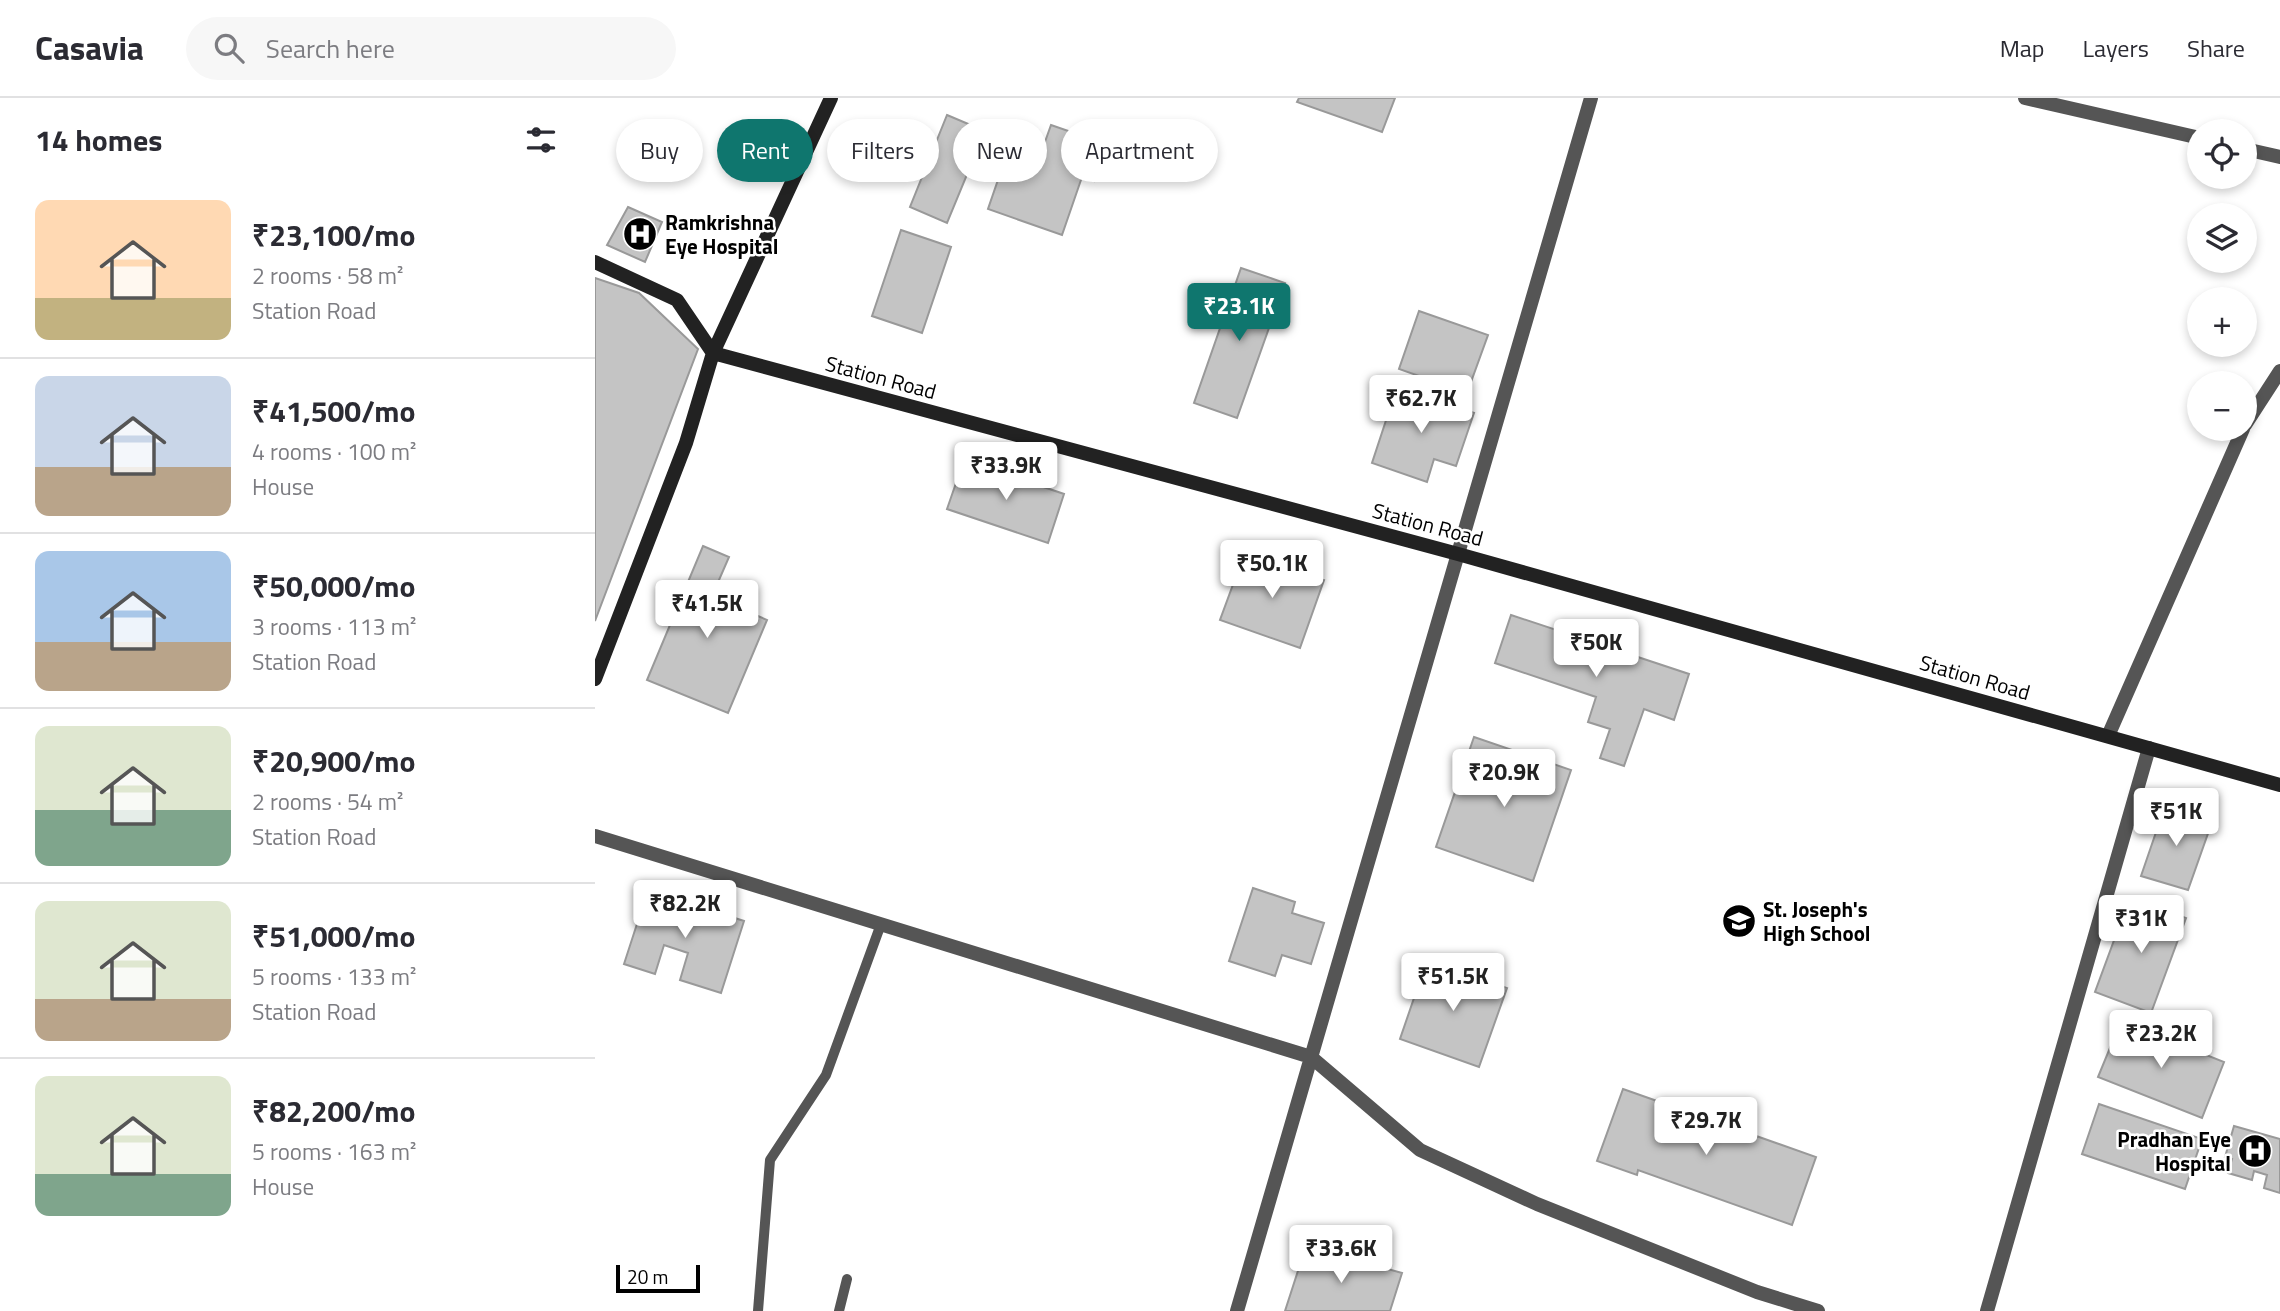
<!DOCTYPE html>
<meta charset="utf-8">
<style>
:root{--surface:#fff;--page:#f7f7f7;--text:#2b2b33;--muted:#7c7c81;--line:#e1e1e2;--accent:#0f766e}
body{margin:0;font-family:"Titillium Web",sans-serif;background:var(--page);color:var(--text);height:100vh;display:flex;flex-direction:column;font-size:26px;white-space:nowrap}
*{box-sizing:border-box;margin:0}
p{font-size:23px;color:var(--muted)}
.icon{flex:none;width:38px;height:38px;fill:none;stroke:currentColor;stroke-width:2;stroke-linecap:round;stroke-linejoin:round}
.map{position:relative;flex:1;overflow:hidden}
.side{display:flex;flex-direction:column;background:var(--surface);width:595px}
.side>*{flex:none}
.banner{position:absolute;left:21px;top:21px;width:665px;height:63px;display:flex;gap:14px}
.tools{position:absolute;left:1592px;top:21px;display:grid;gap:14px}
.tools a{display:grid;place-items:center;width:70px;height:70px;border-radius:50%;background:var(--surface);box-shadow:0 4px 10px #0003;font-size:35px}
.scale{position:absolute;left:21px;bottom:18px;width:84px;box-sizing:border-box;padding-left:7px;border:4px solid #000;border-top:0;font-size:19px;line-height:24px;white-space:nowrap;color:#000;-webkit-text-stroke:5px #fff;paint-order:stroke}
.price{position:absolute;translate:-50% -60px;padding:0 16px;border-radius:7px;background:#fff;color:#222;font-size:23px;line-height:46px;filter:drop-shadow(0 2px 4px #0008)}
.price::after{content:'';position:absolute;left:50%;top:42px;width:21px;height:16px;margin-left:-10px;background:inherit;clip-path:polygon(0 0,100% 0,50% 100%)}
.price.active{background:var(--accent);color:#fff}
ul{padding:0;list-style:none}
li{display:flex;align-items:center;gap:21px;height:175px;padding:0 35px}
li+li{border-top:2px solid var(--line)}
li span{display:grid;place-items:center;flex:none;width:196px;height:140px;border-radius:14px;color:#555}
li>.icon{margin-inline-start:auto}
span .icon{width:84px;height:84px;fill:#fffc;stroke-width:1}
li b{font-size:30px}
h2{display:flex;justify-content:space-between;align-items:center;height:84px;padding:0 35px;font-size:30px}
.chip{padding:0 24px;border-radius:32px;background:var(--surface);box-shadow:0 4px 10px #0003;font-size:24px;line-height:63px}
.chip.active{background:var(--accent);color:#fff}
header{display:flex;align-items:center;gap:42px;box-sizing:border-box;height:98px;padding:0 35px;background:var(--surface);border-bottom:2px solid var(--line)}
header strong{font-size:33px}
nav{display:flex;gap:38px;margin-inline-start:auto;font-size:24px}
.search{width:490px;height:63px;background:var(--page);display:flex;align-items:center;gap:18px;box-sizing:border-box;padding:0 24px;border-radius:38px;color:var(--muted);font-size:26px}
main{display:flex;flex:1;min-height:0}
.map>svg:first-child{display:block}
</style>
<header>
<strong>Casavia</strong>
<div class="search"><svg class="icon" aria-label="search" viewBox="0 0 24 24"><circle cx="10" cy="10" r="6"/><path d="M15 15l6 6"/></svg>Search here</div>
<nav><a>Map</a><a>Layers</a><a>Share</a></nav>
</header>
<main>
<section class="side">
<h2>14 homes<svg class="icon" aria-label="filters" viewBox="0 0 24 24"><path d="M4 7h16M4 17h16"/><circle cx="9" cy="7" r="2"/><circle cx="15" cy="17" r="2"/></svg></h2>
<ul>
<li><span style="background:linear-gradient(#ffd9b3 70%,#c2b280 0)"><svg class="icon" aria-label="home" viewBox="0 0 24 24"><path d="M3 11l9-7 9 7M6 9v11h12V9"/></svg></span><div><b>₹23,100/mo</b><p>2 rooms · 58 m²</p><p>Station Road</p></div></li>
<li><span style="background:linear-gradient(#c9d6e8 65%,#b9a48a 0)"><svg class="icon" aria-label="home" viewBox="0 0 24 24"><path d="M3 11l9-7 9 7M6 9v11h12V9"/></svg></span><div><b>₹41,500/mo</b><p>4 rooms · 100 m²</p><p>House</p></div></li>
<li><span style="background:linear-gradient(#a9c7e8 65%,#b9a48a 0)"><svg class="icon" aria-label="home" viewBox="0 0 24 24"><path d="M3 11l9-7 9 7M6 9v11h12V9"/></svg></span><div><b>₹50,000/mo</b><p>3 rooms · 113 m²</p><p>Station Road</p></div></li>
<li><span style="background:linear-gradient(#dfe7d0 60%,#7fa58c 0)"><svg class="icon" aria-label="home" viewBox="0 0 24 24"><path d="M3 11l9-7 9 7M6 9v11h12V9"/></svg></span><div><b>₹20,900/mo</b><p>2 rooms · 54 m²</p><p>Station Road</p></div></li>
<li><span style="background:linear-gradient(#dfe7d0 70%,#b9a48a 0)"><svg class="icon" aria-label="home" viewBox="0 0 24 24"><path d="M3 11l9-7 9 7M6 9v11h12V9"/></svg></span><div><b>₹51,000/mo</b><p>5 rooms · 133 m²</p><p>Station Road</p></div></li>
<li><span style="background:linear-gradient(#dfe7d0 70%,#7fa58c 0)"><svg class="icon" aria-label="home" viewBox="0 0 24 24"><path d="M3 11l9-7 9 7M6 9v11h12V9"/></svg></span><div><b>₹82,200/mo</b><p>5 rooms · 163 m²</p><p>House</p></div></li>
</ul>
</section>
<div class="map">
<svg width="1685" height="1213" viewBox="0 0 1685 1213">
<rect width="100%" height="100%" fill="#fff"/>
<!-- building -->
<path fill="#c4c4c4" stroke="#999" stroke-width="2" d="M704,0H800L787,34L702,4Z
M352,17L390,33L352,125L315,109Z
M456,27L511,46L499,83L487,79L467,137L393,111L416,44L446,55Z
M33,109L67,124L50,164L12,147Z
M306,132L356,149L327,235L277,218Z
M646,170L690,185L642,320L599,305Z
M0,180L44,195L103,251L0,523Z
M824,213L893,237L872,295L804,271Z
M802,289L879,315L861,368L839,361L832,384L777,365Z
M369,362L469,396L453,445L352,411Z
M108,448L134,459L117,498L172,522L133,615L52,582Z
M650,454L729,482L705,550L625,522Z
M916,517L1094,576L1079,622L1049,611L1029,668L1005,660L1015,631L993,624L1001,599L900,565Z
M879,639L976,672L938,783L841,749Z
M1570,708L1617,724L1593,792L1546,778Z
M658,790L700,804L697,815L729,825L716,866L687,857L680,878L634,863Z
M53,792L149,823L126,895L85,882L93,855L69,847L60,876L29,866Z
M1535,799L1591,820L1556,915L1500,894Z
M832,862L912,890L884,969L805,941Z
M1526,923L1629,964L1607,1020L1503,979Z
M1028,991L1221,1059L1197,1127L1043,1072L1042,1077L1002,1063Z
M1504,1006L1607,1041L1590,1091L1487,1056Z
M1639,1028L1685,1041V1095L1669,1090L1672,1077L1659,1073L1657,1082L1633,1075L1637,1061L1630,1059Z
M711,1148L807,1175L795,1213H690Z"/>
<g fill="none" stroke-linecap="round" stroke-linejoin="round">
<!-- service -->
<path stroke="#555" stroke-width="10" d="M163,1213L175,1062L231,977L286,826
M244,1213L252,1181"/>
<!-- minor -->
<path stroke="#555" stroke-width="14" d="M1430,0L1605,40
M1650,51L1685,59
M1650,327L1685,273
M1513,638L1648,331
M0,738L716,959L825,1052L942,1106L1162,1194L1223,1213
M642,1213L996,0
M1392,1213L1554,650"/>
<!-- secondary -->
<path stroke="#222" stroke-width="14" d="M0,164L82,202L118,255L863,456L1685,687
M0,581L91,345L118,255L236,0"/>
</g>
<!-- icons -->
<defs>
<g id="hospital-disc" transform="scale(1.75)"><circle r="9.5" fill="#000" stroke="#fff"/><path d="M-5-5h3v3.5h4V-5h3V5h-3V1.5h-4V5h-3Z" fill="#fff"/></g>
<g id="school-disc" transform="scale(1.75)"><circle r="9.5" fill="#000" stroke="#fff"/><path d="M0-5L7-2L0 1L-7-2ZM-4 1L0 2.5L4 1V4Q0 6-4 4Z" fill="#fff"/></g>
</defs>
<g fill-rule="evenodd">
<use href="#hospital-disc" x="45" y="136"/>
<use href="#school-disc" x="1144" y="823"/>
<use href="#hospital-disc" x="1660" y="1053"/>
</g>
<g text-anchor="middle" dominant-baseline="central" stroke-width="5" stroke-linejoin="round" paint-order="stroke">
<!-- poi labels -->
<g font-size="21" font-weight="bold" fill="#000" stroke="#fff" text-anchor="start">
<text x="70" y="124">Ramkrishna<tspan x="70" dy="24">Eye Hospital</tspan></text>
<text x="1168" y="811">St. Joseph's<tspan x="1168" dy="24">High School</tspan></text>
<text x="1636" y="1041" text-anchor="end">Pradhan Eye<tspan x="1636" dy="24">Hospital</tspan></text>
</g>
<!-- street labels -->
<g font-size="21" fill="#000" stroke="#fff">
<text transform="translate(286 279) rotate(15)">Station Road</text>
<text transform="translate(833 426) rotate(15)">Station Road</text>
<text transform="translate(1380 579) rotate(16)">Station Road</text>
</g>
</g>
</svg>
<div class="tools">
<a><svg class="icon" aria-label="locate" viewBox="0 0 24 24"><circle cx="12" cy="12" r="6"/><path d="M12 2v4M12 18v4M2 12h4M18 12h4"/></svg></a>
<a><svg class="icon" aria-label="layers" viewBox="0 0 24 24"><path d="M12 4l9 5-9 5-9-5zM3 14l9 5 9-5"/></svg></a>
<a>+</a>
<a>−</a>
</div>
<div class="scale">20 m</div>
<b class="price active" style="left:644px;top:245px">₹23.1K</b>
<b class="price" style="left:826px;top:337px">₹62.7K</b>
<b class="price" style="left:411px;top:404px">₹33.9K</b>
<b class="price" style="left:677px;top:502px">₹50.1K</b>
<b class="price" style="left:112px;top:542px">₹41.5K</b>
<b class="price" style="left:1001px;top:581px">₹50K</b>
<b class="price" style="left:909px;top:711px">₹20.9K</b>
<b class="price" style="left:1581px;top:750px">₹51K</b>
<b class="price" style="left:90px;top:842px">₹82.2K</b>
<b class="price" style="left:1546px;top:857px">₹31K</b>
<b class="price" style="left:858px;top:915px">₹51.5K</b>
<b class="price" style="left:1566px;top:972px">₹23.2K</b>
<b class="price" style="left:1111px;top:1059px">₹29.7K</b>
<b class="price" style="left:746px;top:1187px">₹33.6K</b>
<div class="banner">
<a class="chip">Buy</a>
<a class="chip active">Rent</a>
<a class="chip">Filters</a>
<a class="chip">New</a>
<a class="chip">Apartment</a>
</div>
</div>
</main>
